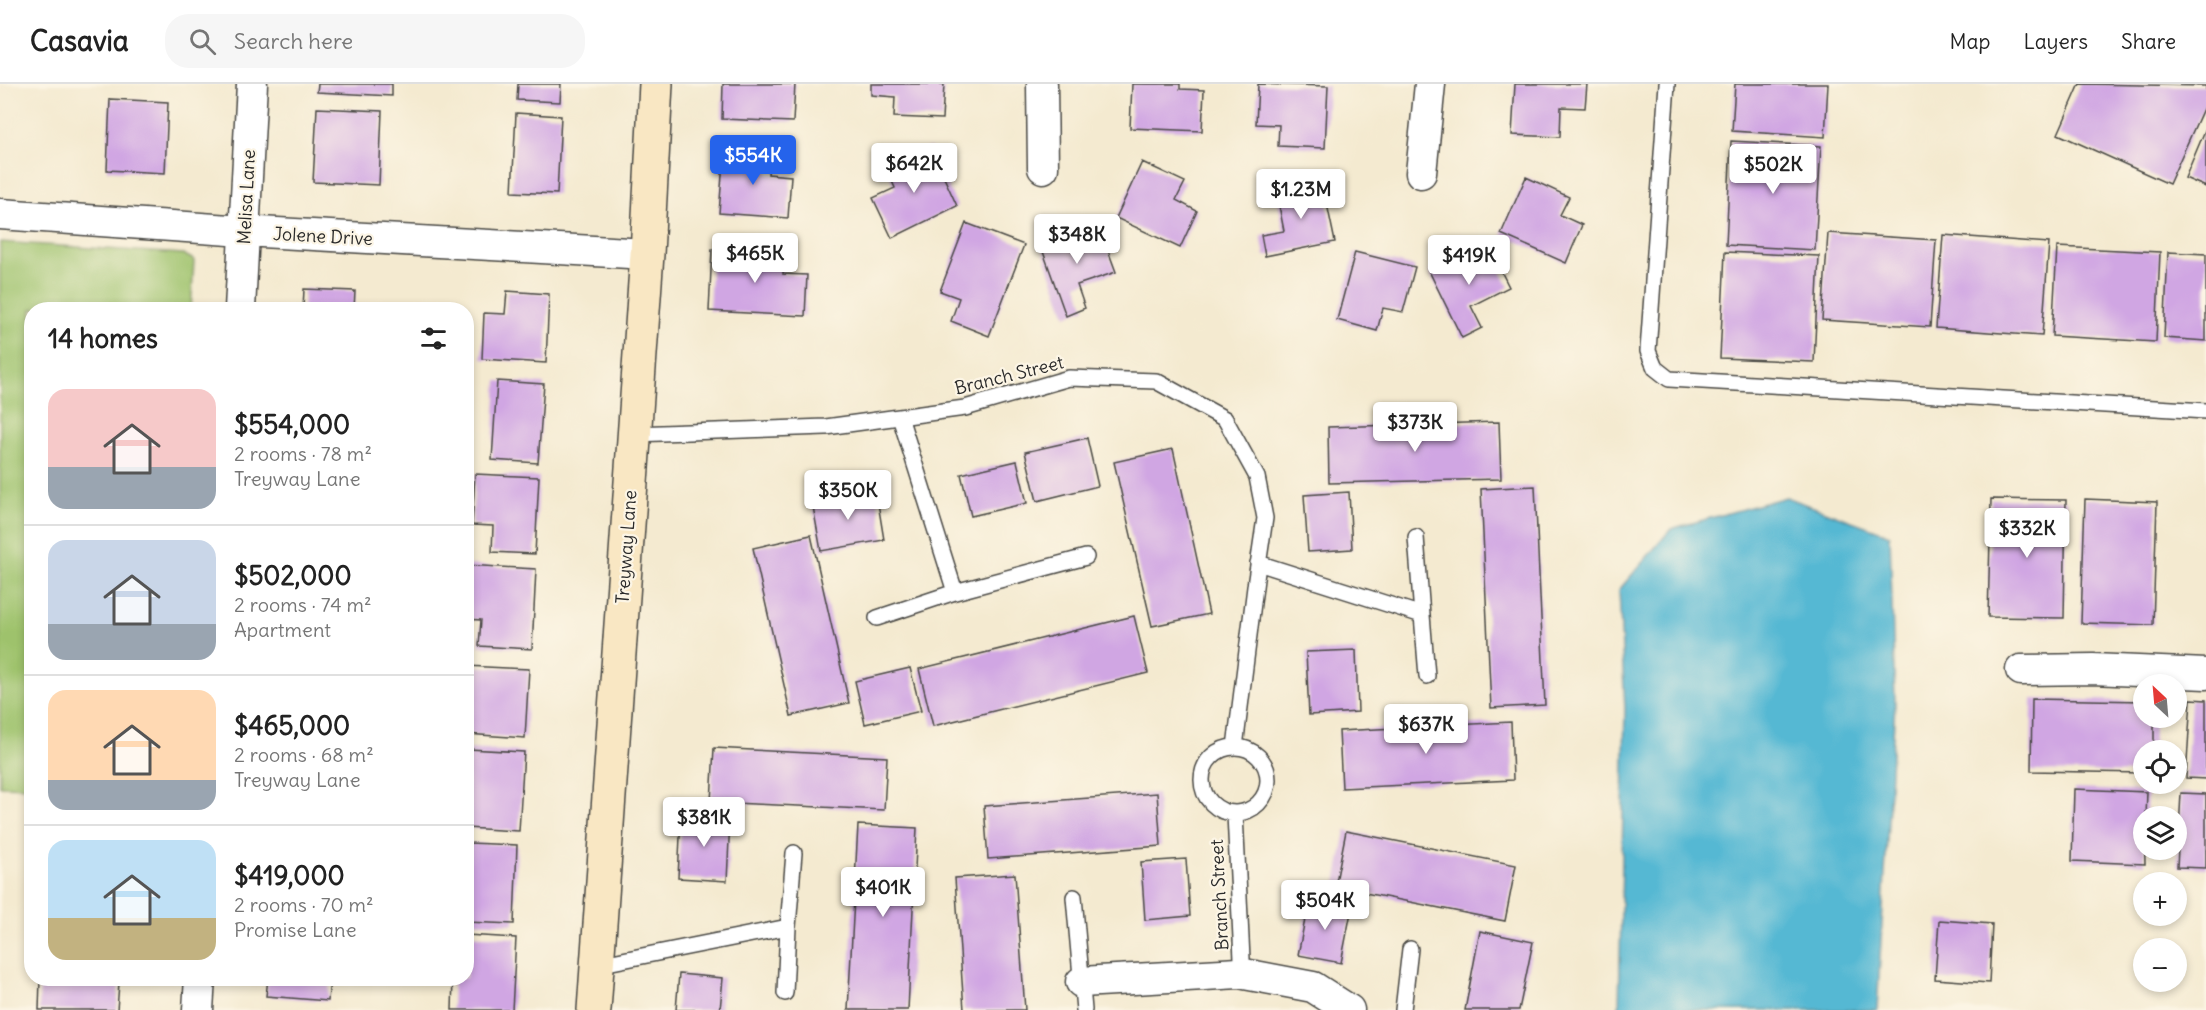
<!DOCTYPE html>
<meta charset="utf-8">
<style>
:root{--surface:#fff;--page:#f6f6f6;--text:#222;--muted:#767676;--line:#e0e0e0;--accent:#2563eb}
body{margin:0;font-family:Delius,sans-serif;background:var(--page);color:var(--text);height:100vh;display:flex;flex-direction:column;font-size:22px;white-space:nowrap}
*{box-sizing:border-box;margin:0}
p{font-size:20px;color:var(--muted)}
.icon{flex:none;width:33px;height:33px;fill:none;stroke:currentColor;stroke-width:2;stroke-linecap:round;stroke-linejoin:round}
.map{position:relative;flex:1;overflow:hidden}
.details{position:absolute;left:24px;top:218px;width:450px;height:684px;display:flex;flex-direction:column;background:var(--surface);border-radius:24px;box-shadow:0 3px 9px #0003}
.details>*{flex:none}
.needle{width:39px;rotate:334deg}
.fabs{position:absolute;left:2133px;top:590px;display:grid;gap:12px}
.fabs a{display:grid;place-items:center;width:54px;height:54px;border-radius:50%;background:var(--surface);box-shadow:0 3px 9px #0003;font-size:30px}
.price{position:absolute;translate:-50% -51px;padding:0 14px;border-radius:6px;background:#fff;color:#222;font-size:20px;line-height:39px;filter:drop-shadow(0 2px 3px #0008)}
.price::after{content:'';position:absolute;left:50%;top:36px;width:18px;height:14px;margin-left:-9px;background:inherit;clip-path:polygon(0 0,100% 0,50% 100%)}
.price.current{background:var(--accent);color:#fff}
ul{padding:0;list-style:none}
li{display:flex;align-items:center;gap:18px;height:150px;padding:0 24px}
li+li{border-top:2px solid var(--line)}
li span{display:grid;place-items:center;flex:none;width:168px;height:120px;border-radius:18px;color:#555}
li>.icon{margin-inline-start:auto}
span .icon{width:72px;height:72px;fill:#fffc;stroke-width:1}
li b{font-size:26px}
h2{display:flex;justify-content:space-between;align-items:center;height:72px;padding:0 24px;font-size:26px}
header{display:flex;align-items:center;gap:36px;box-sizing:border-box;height:84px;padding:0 30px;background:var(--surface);border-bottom:2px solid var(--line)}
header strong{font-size:28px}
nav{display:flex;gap:33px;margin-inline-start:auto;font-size:21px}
.search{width:420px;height:54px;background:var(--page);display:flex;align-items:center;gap:15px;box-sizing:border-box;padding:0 21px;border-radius:24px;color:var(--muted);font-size:22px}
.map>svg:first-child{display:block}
</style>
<header>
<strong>Casavia</strong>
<div class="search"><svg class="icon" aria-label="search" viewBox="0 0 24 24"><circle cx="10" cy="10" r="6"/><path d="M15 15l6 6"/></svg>Search here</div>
<nav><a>Map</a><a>Layers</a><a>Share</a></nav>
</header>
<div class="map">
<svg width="2206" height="926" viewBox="0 0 2206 926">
<rect width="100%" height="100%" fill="#fcf5e5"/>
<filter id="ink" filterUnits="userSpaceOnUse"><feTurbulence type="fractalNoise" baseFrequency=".0167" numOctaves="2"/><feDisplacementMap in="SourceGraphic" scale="12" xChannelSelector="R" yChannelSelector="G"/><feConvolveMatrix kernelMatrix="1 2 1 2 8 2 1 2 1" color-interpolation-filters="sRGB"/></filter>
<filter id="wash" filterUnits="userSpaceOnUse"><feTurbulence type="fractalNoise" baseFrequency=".008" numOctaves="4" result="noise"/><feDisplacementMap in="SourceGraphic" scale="24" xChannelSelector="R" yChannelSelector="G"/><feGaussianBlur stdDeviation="1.35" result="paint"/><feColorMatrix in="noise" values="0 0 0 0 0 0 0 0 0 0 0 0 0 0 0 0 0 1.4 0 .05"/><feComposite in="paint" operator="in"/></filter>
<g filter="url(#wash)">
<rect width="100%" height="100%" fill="#f4ead0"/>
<!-- green -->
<path fill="#9ec26c" stroke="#64764c" stroke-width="1.5" d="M0,158L183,170L194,176L191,225H32L31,703L0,702Z"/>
<!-- water -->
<path fill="#55b8d3" stroke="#40727f" stroke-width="1.5" d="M1786,413L1890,451L1895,619L1877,926H1619L1625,625L1619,506L1671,445Z"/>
<g id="blocks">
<!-- building -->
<path fill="#d0a6e3" d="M318,0H392V12L317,8Z
M518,0H561L560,18L517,16Z
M723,0H795L793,38L722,35Z
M871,0H944L942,35L894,33L895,13L871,11Z
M1132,0H1180V5L1204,6L1202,47L1130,44Z
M1258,0L1328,2L1325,64L1278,62L1279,41L1256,40Z
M1515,0H1587L1585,24L1561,23L1560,53L1512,51Z
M1735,0H1828L1825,53L1732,47Z
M2080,0L2206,2V18L2169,100L2058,50Z
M110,15L168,18L165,89L107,86Z
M317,24L382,27L379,101L313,98Z
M516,29L561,32L557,110L512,108Z
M2206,44V103L2185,94Z
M1731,57L1821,62L1815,166L1726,161Z
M930,63L957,122L892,154L873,114L895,104L886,84Z
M724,66L770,69L768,90L791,92L788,134L719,129Z
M1142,78L1185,98L1176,116L1197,127L1180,164L1116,134Z
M1526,93L1569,113L1560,131L1582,141L1566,179L1501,150Z
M1322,96L1335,158L1265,172L1261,151L1284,147L1276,106Z
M966,139L1024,161L989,252L951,237L959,214L940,207Z
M1099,142L1116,188L1077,201L1085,224L1066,232L1041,162Z
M1828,149L1936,156L1930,243L1822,236Z
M1943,151L2049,159L2042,252L1936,244Z
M1487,159L1509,203L1471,222L1482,244L1462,254L1429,187Z
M2057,163L2160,168L2156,258L2052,252Z
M712,165L784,169L783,190L807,191L805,232L709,227Z
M1355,168L1415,183L1403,228L1383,224L1377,247L1337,236Z
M1725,168L1819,172L1814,278L1720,274Z
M2168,168L2206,170V257L2164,254Z
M304,205L355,207L354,225H303Z
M507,207L549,210L546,279L482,275L484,229L505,230Z
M497,297L544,300L538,379L492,376Z
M1499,338L1501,395L1329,399L1328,343Z
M1087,354L1098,402L1037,417L1025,368Z
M1173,365L1209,530L1152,542L1114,378Z
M1017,377L1027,419L971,432L961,390Z
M475,390L539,393L535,470L492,468L493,442L472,441Z
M1535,402L1545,621L1491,624L1481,405Z
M876,407L884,456L821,467L812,417Z
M1349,408L1352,465L1308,468L1304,411Z
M1991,415L2066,416L2064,534L1988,533Z
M2085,415L2157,418L2153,541L2081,539Z
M811,451L849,619L791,632L753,464Z
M466,481L536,485L532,565L479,562L481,536L466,535Z
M1134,532L1148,589L933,642L919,585Z
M1356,566L1358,628L1309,631L1306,568Z
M466,582L529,585L525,654L466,650Z
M910,584L921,627L865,640L855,597Z
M2032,615L2144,617V633H2154V666H2144V689L2031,687Z
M2191,615L2206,616V695L2186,694Z
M1511,638L1513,696L1342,704L1339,647Z
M714,664L887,673L884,726L711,718Z
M468,665L524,668L519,747L466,744Z
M2074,705L2147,708L2146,732H2144L2145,780L2072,777Z
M1157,709L1161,762L988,775L984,722Z
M2181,709L2206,710V784L2177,783Z
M681,732L730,735L727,797L678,794Z
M858,741L917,744L908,926H848Z
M1346,747L1516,781L1505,837L1335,803Z
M469,759L517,761L514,840L466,838Z
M1186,775L1190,832L1145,836L1141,778Z
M1015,790L1025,926H964L955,794Z
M1309,815L1352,823L1341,879L1298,871Z
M1939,836L1992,840L1989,899L1935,895Z
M1480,847L1533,858L1519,926H1465Z
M466,851L516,854L512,926H452L453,894H466Z
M679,890L723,894L720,926H676Z
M268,894H330L328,917L266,912Z
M40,895L119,899L117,926H39Z"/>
</g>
</g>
<g filter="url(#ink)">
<use href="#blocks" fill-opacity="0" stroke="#494844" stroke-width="1.5"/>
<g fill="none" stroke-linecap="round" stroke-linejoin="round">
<!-- lane casing -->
<g stroke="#494844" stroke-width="18">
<path id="lane" d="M1667,0L1648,267L1655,284L1669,295L2206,327
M900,333L955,508
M634,350L826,343L965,324L1069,294L1156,297L1225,335L1257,393L1265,434L1256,495L1235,663
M1258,479L1422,531L1416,453
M1422,531L1427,592
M877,534L955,508L1086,473
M1202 696a33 33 0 1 1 66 0a33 33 0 1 1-66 0Z
M1235,730L1242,875L1239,889
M1074,813L1084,926
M597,881L788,843L794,769
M785,909L788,843
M1403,926L1410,865"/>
</g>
<!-- street casing -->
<g stroke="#494844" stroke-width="33">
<path id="street" d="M1042,0L1043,84
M1421,89L1430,0
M0,130L244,147L647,170
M240,225L252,0
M2021,586L2093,585L2206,590
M1081,898L1239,889L1313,903L1349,926
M198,926L200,894"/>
</g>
<!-- secondary casing -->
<g stroke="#494844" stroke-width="36">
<path id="secondary" d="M594,926L647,170L656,0"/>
</g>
<!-- lane -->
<use href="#lane" stroke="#fff" stroke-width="15"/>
<!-- street -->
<use href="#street" stroke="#fff" stroke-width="30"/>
<!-- secondary -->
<use href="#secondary" stroke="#f9e7c3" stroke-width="33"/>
</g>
</g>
<g text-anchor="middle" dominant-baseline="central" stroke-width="4.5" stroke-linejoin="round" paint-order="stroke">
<!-- street labels -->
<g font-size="18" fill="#2b2b2b" stroke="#fcf5e5">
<text transform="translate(246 113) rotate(-87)">Melisa Lane</text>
<text transform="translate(323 152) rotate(3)">Jolene Drive</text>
<text transform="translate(1009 291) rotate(-14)">Branch Street</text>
<text transform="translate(626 463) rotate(-86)">Treyway Lane</text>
<text transform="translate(1219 811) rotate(-93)">Branch Street</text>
</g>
</g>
</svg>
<div class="fabs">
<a><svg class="needle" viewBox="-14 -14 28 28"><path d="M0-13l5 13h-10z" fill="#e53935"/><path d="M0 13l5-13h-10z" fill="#767676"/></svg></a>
<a><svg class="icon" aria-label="locate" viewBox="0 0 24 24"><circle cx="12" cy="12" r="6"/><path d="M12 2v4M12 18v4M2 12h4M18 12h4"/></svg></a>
<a><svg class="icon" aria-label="layers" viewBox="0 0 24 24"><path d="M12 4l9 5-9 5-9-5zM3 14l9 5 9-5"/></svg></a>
<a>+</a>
<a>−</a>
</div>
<b class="price current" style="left:753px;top:102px">$554K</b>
<b class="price" style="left:914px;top:110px">$642K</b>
<b class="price" style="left:1773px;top:111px">$502K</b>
<b class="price" style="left:1301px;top:136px">$1.23M</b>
<b class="price" style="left:1077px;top:181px">$348K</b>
<b class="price" style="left:755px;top:200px">$465K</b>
<b class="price" style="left:1469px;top:202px">$419K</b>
<b class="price" style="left:1415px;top:369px">$373K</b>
<b class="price" style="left:848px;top:437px">$350K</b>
<b class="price" style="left:2027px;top:475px">$332K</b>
<b class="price" style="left:1426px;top:671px">$637K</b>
<b class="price" style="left:704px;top:764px">$381K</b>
<b class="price" style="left:883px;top:834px">$401K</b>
<b class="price" style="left:1325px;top:847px">$504K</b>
<section class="details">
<h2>14 homes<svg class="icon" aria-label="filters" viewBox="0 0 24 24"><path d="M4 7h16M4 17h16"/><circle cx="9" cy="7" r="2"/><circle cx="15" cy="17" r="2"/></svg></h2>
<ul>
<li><span style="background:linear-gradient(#f6c9c9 65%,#9aa5b1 0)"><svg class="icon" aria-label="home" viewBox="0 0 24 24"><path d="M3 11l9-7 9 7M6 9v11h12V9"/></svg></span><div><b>$554,000</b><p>2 rooms · 78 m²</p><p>Treyway Lane</p></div></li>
<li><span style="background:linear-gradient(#c9d6e8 70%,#9aa5b1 0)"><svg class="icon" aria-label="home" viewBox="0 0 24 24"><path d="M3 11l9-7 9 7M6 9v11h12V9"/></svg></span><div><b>$502,000</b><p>2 rooms · 74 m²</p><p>Apartment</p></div></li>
<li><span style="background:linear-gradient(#ffd9b3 75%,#9aa5b1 0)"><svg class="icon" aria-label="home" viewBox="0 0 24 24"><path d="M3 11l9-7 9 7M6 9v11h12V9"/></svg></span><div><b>$465,000</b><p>2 rooms · 68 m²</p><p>Treyway Lane</p></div></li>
<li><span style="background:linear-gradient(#bfe0f5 65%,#c2b280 0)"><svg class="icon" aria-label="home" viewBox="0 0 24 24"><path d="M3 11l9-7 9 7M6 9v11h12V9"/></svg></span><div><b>$419,000</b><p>2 rooms · 70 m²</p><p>Promise Lane</p></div></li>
</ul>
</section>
</div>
